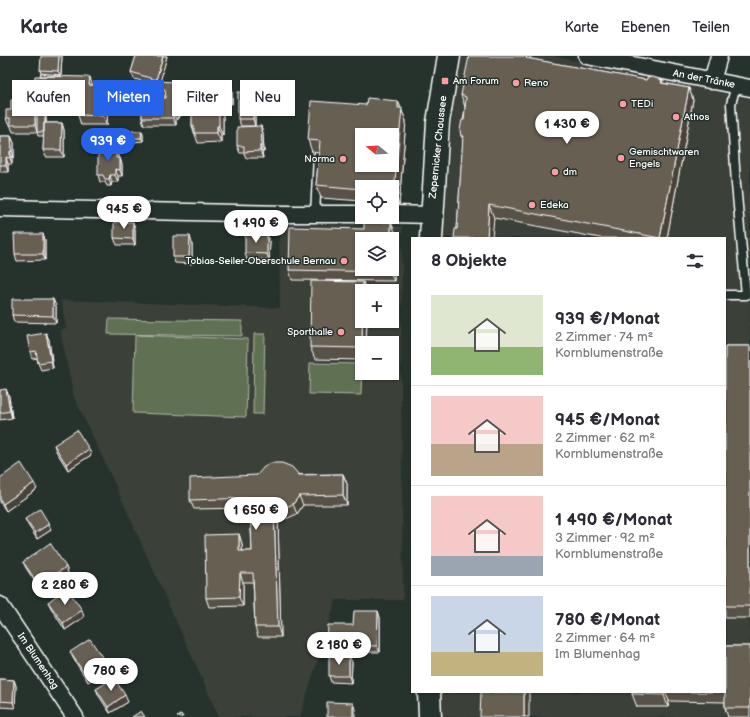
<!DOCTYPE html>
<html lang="de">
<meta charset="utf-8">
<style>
:root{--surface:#fff;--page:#f2f2f3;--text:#2b2b33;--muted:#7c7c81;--line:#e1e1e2;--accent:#2563eb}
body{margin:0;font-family:"Balsamiq Sans",sans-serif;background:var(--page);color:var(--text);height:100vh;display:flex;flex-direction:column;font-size:15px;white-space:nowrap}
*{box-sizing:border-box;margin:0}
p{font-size:13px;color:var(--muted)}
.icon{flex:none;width:22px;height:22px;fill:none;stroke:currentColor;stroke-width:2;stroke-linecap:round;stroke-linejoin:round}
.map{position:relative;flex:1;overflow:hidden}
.drawer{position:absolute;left:411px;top:181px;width:315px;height:456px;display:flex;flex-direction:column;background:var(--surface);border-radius:0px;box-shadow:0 1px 3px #0004}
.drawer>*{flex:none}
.top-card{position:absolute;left:12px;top:24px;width:339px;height:36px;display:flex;gap:8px}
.needle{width:26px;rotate:288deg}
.buttons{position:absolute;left:355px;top:72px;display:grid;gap:8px}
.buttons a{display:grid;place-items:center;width:44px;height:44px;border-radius:0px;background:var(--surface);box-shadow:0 1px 3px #0004;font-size:20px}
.price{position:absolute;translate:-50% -34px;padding:0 9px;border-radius:14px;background:#fff;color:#222;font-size:13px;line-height:26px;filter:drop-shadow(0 1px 2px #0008)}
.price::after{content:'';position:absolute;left:50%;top:24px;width:12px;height:9px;margin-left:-6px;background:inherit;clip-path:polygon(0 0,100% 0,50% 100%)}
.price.active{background:var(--accent);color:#fff}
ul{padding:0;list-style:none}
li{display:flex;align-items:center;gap:12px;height:100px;padding:0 20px}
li+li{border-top:1px solid var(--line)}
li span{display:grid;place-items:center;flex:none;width:112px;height:80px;border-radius:0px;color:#555}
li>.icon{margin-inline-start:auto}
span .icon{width:48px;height:48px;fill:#fffc;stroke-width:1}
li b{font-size:17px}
h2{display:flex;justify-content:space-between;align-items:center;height:48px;padding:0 20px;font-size:17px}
.pill{padding:0 14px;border-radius:0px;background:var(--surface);box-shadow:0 1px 3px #0004;font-size:14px;line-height:36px}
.pill.active{background:var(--accent);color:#fff}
header{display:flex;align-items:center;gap:24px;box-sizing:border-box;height:56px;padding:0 20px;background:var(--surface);border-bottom:1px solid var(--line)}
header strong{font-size:19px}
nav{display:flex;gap:22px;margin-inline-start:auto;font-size:14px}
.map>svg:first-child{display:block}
</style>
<header>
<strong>Karte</strong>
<nav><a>Karte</a><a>Ebenen</a><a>Teilen</a></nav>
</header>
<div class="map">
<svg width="750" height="661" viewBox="0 0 750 661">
<rect width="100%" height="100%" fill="#26332d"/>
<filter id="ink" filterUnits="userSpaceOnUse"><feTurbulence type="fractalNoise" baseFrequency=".025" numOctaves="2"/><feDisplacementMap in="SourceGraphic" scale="8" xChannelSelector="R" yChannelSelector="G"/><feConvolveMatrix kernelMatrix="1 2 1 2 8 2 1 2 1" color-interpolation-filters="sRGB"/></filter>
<g filter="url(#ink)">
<!-- built -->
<path fill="#3a4038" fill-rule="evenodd" d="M460,0H553L750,43V661H439V636H725V182H443L456,7Z
M279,168L402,170L401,325L403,544H336L300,661H219L114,426L74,341L60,274L66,272L61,244L280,252ZM362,183H392V213H362ZM362,235H392V265H362ZM362,287H392V317H362Z"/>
<!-- green -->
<path fill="#617052" stroke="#b0b8a8" d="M109,263L242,265V280L108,278Z
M254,278H265L263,358H253Z
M135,279L248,283L246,361L133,357Z
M310,307L362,308L361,339L309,338Z"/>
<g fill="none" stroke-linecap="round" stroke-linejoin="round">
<!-- lane casing -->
<g stroke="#fff" stroke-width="11">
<path id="lane" d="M315,158L318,100
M725,239H746L736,128L731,48L736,29"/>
</g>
<!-- street casing -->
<g stroke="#fff" stroke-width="19">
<path id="street" d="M587,0L750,32
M712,25L719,0
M0,152L287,158H362
M392,158L432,159
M0,549L75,661"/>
</g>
<!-- secondary casing -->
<g stroke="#fff" stroke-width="25">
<path id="secondary" d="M431,182L438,66L449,0
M429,636L430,661"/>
</g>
<!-- lane -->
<use href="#lane" stroke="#26332d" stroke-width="8"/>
<!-- street -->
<use href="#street" stroke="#26332d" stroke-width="16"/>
<!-- secondary -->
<use href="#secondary" stroke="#26332d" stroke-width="22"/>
</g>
<!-- wall -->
<path fill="#595147" stroke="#fff" fill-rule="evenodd" d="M62,0L61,21L93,29L108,39L107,69H81L78,59V41H75V44L38,43L34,34L40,20L41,17L40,14Z
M136,0H167L160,25L194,30L232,33V48H221V55L223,60V79H221V86L198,87L192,70L193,47H188L187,44V40H175V42H178L181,49V60H179L178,63H176V69H144L142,62V25L134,23L131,16ZM156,40H166V42H156Z
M531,3L646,24H662L663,27L689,32L693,44L667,182H600L494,162L457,173L463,83L461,80L465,51L461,39Z
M255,43V70H241L238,63Z
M35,44L38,51V55H45L46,58V67H62L64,74V101H46L43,94L44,80H38L37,76H13L10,68H8L6,62L11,54Z
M398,45L406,65L399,149L392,148V131H362V145L321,142L316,129L319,97L312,96L308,84L366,49Z
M261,70L263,77L264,96H262L263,102H246L244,97H240L237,90Z
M142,75L143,78V85L134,86L132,82Z
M0,80H11L14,87V102H12V108H8V116H0Z
M116,93L118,99V102H120L122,109V120H118V126H112L111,130H107L105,126H100L98,119Z
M133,166L135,173V189H117L114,182Z
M395,176L394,225L292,224L289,214Z
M43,178L45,184V204L17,205L15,198Z
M270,185L269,204H247L245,197Z
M192,187V208L175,207L173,201Z
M56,250V267L14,266L12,259Z
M362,265H367L366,287H362V304L315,303L310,291Z
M46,277L49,284L53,312L41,314L38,307L37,302L32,303L30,296Z
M725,290H750V562H725Z
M0,334L9,340L12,362L0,364Z
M54,389L89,393L91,399L68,414L56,395Z
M343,418L347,428V449H303L297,458L288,462L278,463L281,581H258L255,571L253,526H243V550L209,551L206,542L239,478L242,488V495H252L250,452L194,453L190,444L257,419Z
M0,422L37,433L6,455L0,446Z
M25,463L51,474L37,483L28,469Z
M23,506L66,511L68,517L41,535L26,512Z
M48,546L84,561L65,574L51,552Z
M378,555L380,562V596H330L327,589L353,569Z
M725,590H750V661H728L725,652V646L669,645L668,651H637L632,638V636H725Z
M70,596L106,607L108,613L88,626L73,602Z
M352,606L351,627L331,626L329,620Z
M0,623L14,624L16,630L15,652L0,651Z
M96,633L128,646L110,657L99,640Z"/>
<!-- shaded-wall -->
<path fill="#49423a" stroke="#fff" d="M59,0H62L60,30V19L58,15Z
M163,0H167L159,30L156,24Z
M526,0H530L532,7L526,2Z
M90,21L93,31L89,29Z
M231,29L232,33V48L231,45Z
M104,30L108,39L107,69L103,60Z
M217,30L220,40V45L221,48V55L223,60V79L219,70L217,50Z
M72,31L75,41V44L71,35Z
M689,32L693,44L667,182H660Z
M153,33L156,40V49L153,42Z
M172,33L175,40V49L173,42Z
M253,36L255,43V70L253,63Z
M178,42L181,49V60L178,53Z
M35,44L38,51L37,76L35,69Z
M398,45L406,65L399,149L394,136Z
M176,53L179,60L178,63L176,56Z
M45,55L46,58V80L45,76Z
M173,56L176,63V69L173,62Z
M62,67L64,74V101L61,94Z
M217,70L221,79V86L217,77Z
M261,70L263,77L264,96L262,90Z
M142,75L143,78V85L141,82Z
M11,80L14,87V102L12,95Z
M260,89L262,96L263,102L260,95Z
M116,93L118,99V108L116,102Z
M10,95L12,102V108L10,102Z
M6,101L8,108V116L6,109Z
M120,102L122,109V120L120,114Z
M115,113L118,120V126L115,119Z
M110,119L112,126L111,130L109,123Z
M489,149L494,162L492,182H487Z
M133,166L135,173V189L133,183Z
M391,166L395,176L394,225L390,216V213H392V183H391Z
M43,178L45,184V204L43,198Z
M267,179L270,185L269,204L267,198Z
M190,180L192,187V208L189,201Z
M363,226L366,235H362Z
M53,243L56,250V267L53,260Z
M362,265H367L366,287H362V292Z
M46,277L49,284L53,312L51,305Z
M6,333L9,340L12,362L10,355Z
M89,393L91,399L68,414L66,408Z
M343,418L347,428V449L343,439Z
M34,427L37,433L6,455L3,448Z
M299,440L303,449L297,458L293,448Z
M274,454L278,463L281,581L278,571Z
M49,468L51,474L37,483L35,477Z
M239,478L242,488V505L239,495Z
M66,511L68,517L41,535L39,529Z
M240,517L243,526V550L239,541Z
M82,554L84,561L65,574L63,567Z
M378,555L380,562V596L377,590Z
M349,600L352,606L351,627L349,620Z
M106,607L108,613L88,626L86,620Z
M14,624L16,630L15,652L13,646Z
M524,636H529V661H524Z
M664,636H665L669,645L668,651L664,639Z
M125,639L128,646L110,657L108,651Z
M353,647L355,653V661H353Z"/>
<!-- building -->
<path fill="#685e53" stroke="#fff" fill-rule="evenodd" d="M41,0H59L58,15L40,14Z
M136,0H163L156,24L131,16Z
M469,0H526V2L646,24L647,22L652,21L662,24L661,27L689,32L660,182L489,149L487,182H454L455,173H457L463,80H461L460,74L462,64H464L466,41L461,39Z
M41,17L60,19L59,20H40Z
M35,20L90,21L89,29L104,30L103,60L78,59V31H72L71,35L34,34Z
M142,25L186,26V33H172L173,42H178V53H176V56H173V62H142ZM153,33H165L166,42H153Z
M187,29H194V30H193V44H187Z
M211,29H231V45H220L219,36L217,30H211Z
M193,30H217V50H219V70H217V77H194V70H192V50H193Z
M238,36H253V63H238Z
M367,42L398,45V52H402L394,136H392V131H362V133L316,129L320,85L308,84L311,45L366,49ZM362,79H392V109H362Z
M11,44H35V69H10V62H6V54H11Z
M37,55H45V67H44V76H37Z
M44,67H62L61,94H43Z
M261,70L262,90L260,89V95L244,96V90H237V71Z
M132,75H142L141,82H132Z
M0,80H11L12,95H10V102L6,101V109H0Z
M98,92L116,93V102H120V114L115,113V119H110L109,123H105L103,119H98Z
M114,166H133V183L114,182Z
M364,166H391V183H362V213H390V216L289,214L290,171L364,173Z
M14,178H43V198H15Z
M245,178L267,179V198L245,197Z
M173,180H190L189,201H173Z
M311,225L363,226L362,292L310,291Z
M12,243H53V260L12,259Z
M46,277L51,305L38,307L36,295L30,296L27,280Z
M725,290H750V550H725Z
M6,333L10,355L0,357V334Z
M77,374L89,393L66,408L54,389Z
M21,407L34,427L3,448L0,443V422Z
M271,407H282L292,411L299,419L343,418V439L299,440L293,448L284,452L274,454L278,571H255L253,517H240L239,541L206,542L205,479L239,478V495H252L250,442L190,444V422L257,419L264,411Z
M40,453L49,468L35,477L25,463Z
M50,487L66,511L39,529L23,506Z
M67,532L82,554L63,567L48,546Z
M354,555H378L377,590L327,589L328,569H353Z
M90,583L106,607L86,620L70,596Z
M725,590H750V652H725Z
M329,599L349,600V620H329Z
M114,622L125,639L108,651L96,633Z
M0,623L14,624L13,646L0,645Z
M481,636H524V661H480Z
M632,636H664V639L632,638Z
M327,646L353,647V661H327Z
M141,655L145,661H132Z
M181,658L183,661H177Z"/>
</g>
<!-- markers -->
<g fill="#ff9aa2" stroke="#26332d" stroke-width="1.5">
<rect x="441" y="21" width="8" height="8" rx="2"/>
<circle cx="516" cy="27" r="4"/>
<circle cx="623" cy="48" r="4"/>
<circle cx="676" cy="61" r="4"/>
<circle cx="621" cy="102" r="4"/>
<circle cx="343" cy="103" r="4"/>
<circle cx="555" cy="116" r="4"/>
<circle cx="532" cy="149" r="4"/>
<circle cx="344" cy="205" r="4"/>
<circle cx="341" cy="276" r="4"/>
</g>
<g text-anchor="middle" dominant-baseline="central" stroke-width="3" stroke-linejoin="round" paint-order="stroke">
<!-- street labels -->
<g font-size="10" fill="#fff" stroke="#26332d">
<text transform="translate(704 23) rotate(11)">An der Tränke</text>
<text transform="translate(438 91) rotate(-84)">Zepernicker Chaussee</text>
<text transform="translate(38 605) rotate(56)">Im Blumenhag</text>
</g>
<!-- poi labels -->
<g font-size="10" fill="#fff" stroke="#26332d" text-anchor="start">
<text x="453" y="25">Am Forum</text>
<text x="524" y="27">Reno</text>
<text x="631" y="48">TEDi</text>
<text x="684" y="61">Athos</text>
<text x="629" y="96">Gemischtwaren<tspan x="629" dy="12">Engels</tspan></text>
<text x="335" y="103" text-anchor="end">Norma</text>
<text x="563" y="116">dm</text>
<text x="540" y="149">Edeka</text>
<text x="336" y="205" text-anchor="end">Tobias-Seiler-Oberschule Bernau</text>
<text x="333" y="276" text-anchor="end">Sporthalle</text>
</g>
</g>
</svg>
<div class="buttons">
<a><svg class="needle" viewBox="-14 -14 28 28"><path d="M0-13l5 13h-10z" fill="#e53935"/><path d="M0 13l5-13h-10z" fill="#7c7c81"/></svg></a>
<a><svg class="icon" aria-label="locate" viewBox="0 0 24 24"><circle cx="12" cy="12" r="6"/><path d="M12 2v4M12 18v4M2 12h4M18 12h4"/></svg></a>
<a><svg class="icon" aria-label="layers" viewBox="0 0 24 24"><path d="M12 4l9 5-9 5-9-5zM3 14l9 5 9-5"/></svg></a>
<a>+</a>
<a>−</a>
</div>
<b class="price" style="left:567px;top:89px">1 430 €</b>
<b class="price active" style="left:108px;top:106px">939 €</b>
<b class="price" style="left:124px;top:174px">945 €</b>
<b class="price" style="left:256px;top:188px">1 490 €</b>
<b class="price" style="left:256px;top:475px">1 650 €</b>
<b class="price" style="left:65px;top:550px">2 280 €</b>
<b class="price" style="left:339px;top:610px">2 180 €</b>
<b class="price" style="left:111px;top:636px">780 €</b>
<div class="top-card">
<a class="pill">Kaufen</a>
<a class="pill active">Mieten</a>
<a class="pill">Filter</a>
<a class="pill">Neu</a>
</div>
<section class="drawer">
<h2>8 Objekte<svg class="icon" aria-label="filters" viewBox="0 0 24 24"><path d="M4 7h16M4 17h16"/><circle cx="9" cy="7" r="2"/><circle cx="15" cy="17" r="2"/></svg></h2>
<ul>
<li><span style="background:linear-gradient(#dfe7d0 65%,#8fb573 0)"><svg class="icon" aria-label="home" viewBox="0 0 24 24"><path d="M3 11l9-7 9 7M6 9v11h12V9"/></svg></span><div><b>939 €/Monat</b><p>2 Zimmer · 74 m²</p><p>Kornblumenstraße</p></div></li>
<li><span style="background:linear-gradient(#f6c9c9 60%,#b9a48a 0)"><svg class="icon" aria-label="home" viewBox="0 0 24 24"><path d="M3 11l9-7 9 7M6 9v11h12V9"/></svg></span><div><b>945 €/Monat</b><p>2 Zimmer · 62 m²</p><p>Kornblumenstraße</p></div></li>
<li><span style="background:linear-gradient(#f6c9c9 75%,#9aa5b1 0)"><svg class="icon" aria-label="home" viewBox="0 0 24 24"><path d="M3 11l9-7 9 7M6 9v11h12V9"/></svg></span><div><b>1 490 €/Monat</b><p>3 Zimmer · 92 m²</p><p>Kornblumenstraße</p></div></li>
<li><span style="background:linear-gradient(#c9d6e8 70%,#c2b280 0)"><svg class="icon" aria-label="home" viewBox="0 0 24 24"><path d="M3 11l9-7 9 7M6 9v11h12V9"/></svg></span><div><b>780 €/Monat</b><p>2 Zimmer · 64 m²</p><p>Im Blumenhag</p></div></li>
</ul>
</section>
</div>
